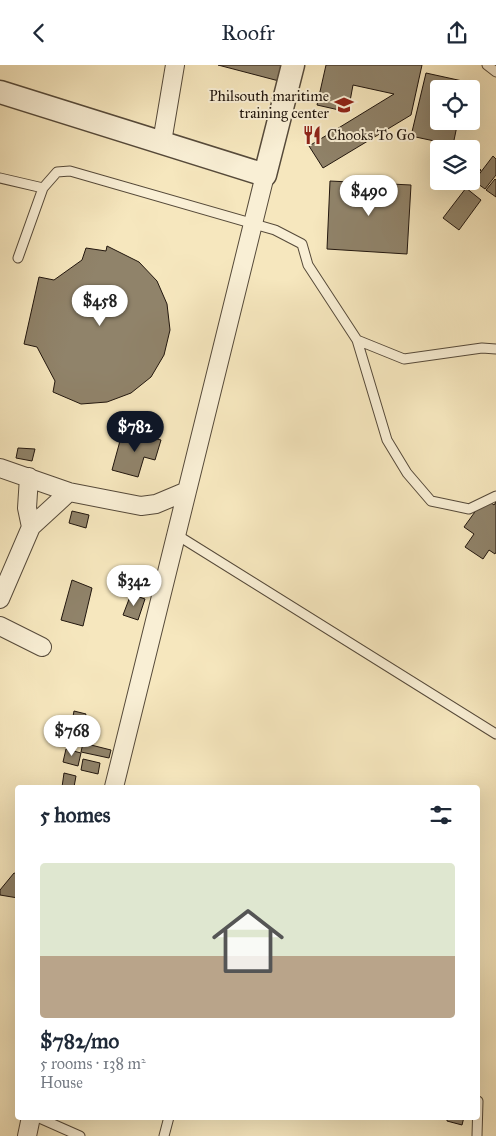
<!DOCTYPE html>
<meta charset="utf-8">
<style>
:root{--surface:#fff;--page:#f2f2f3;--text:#1f2937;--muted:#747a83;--line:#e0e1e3;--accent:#111827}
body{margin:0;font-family:"IM FELL Great Primer",serif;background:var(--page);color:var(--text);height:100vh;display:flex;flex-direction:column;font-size:19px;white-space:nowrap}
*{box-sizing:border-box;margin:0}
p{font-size:16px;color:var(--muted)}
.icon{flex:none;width:28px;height:28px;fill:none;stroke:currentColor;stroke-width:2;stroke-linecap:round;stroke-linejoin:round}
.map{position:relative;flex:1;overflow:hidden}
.panel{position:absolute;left:15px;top:720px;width:465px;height:335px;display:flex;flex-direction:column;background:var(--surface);border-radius:5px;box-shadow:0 5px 20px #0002}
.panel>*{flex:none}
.controls{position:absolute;left:430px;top:15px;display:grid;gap:10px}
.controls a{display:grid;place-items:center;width:50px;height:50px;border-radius:5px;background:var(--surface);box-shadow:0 5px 20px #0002;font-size:25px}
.price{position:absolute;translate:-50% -42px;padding:0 11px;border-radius:18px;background:#fff;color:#222;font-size:16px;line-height:32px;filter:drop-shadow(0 1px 2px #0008)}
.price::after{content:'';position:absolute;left:50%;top:30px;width:15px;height:11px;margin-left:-8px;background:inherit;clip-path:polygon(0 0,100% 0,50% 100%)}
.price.on{background:var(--accent);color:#fff}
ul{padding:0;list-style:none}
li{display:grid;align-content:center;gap:10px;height:265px;padding:0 25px}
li+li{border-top:1px solid var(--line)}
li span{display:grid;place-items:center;height:155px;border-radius:5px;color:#555}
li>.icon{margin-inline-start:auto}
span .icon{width:90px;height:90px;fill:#fffc;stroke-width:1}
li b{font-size:21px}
h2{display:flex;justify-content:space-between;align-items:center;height:60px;padding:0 25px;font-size:21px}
header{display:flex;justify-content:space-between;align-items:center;height:65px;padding:0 25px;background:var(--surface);font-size:22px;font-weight:600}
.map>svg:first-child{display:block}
</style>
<header><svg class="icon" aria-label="back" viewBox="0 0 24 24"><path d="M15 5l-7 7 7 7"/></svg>Roofr<svg class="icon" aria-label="share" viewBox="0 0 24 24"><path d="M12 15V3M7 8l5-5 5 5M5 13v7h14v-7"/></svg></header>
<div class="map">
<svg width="496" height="1071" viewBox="0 0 496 1071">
<rect width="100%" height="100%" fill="#f6e7be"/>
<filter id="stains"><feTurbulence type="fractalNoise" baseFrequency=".004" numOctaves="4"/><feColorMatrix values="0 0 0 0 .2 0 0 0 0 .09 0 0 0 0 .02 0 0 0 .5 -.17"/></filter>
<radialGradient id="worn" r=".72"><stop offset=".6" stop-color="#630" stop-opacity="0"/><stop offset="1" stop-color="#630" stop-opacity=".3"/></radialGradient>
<!-- building -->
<path fill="#90836a" stroke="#21160e" d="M218,0H283L279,16Z
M326,0H422L411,50L323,103L309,81L394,29L353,20L348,47L317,40Z
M426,8L467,17L466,24H439V56H458L453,80L411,71Z
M493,91L496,94V110L485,124L474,116Z
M471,97L481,105L472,116H471Z
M495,114L496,115V132L486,125Z
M330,116L411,120L407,189L327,184Z
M466,123L481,135L459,165L443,153Z
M107,181L139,197L157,216L167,239L170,265L164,290L151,312L131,328L107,337L81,339L53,327L55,316L37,282L24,279L39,212L54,215L82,195L86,183L106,186Z
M123,365L161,375L155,395L144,392L138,412L112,405Z
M18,383L35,384L32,396L16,393Z
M485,433L494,440L496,437V487L495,489L489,485L483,494L465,482L474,469L464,462Z
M72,446L89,450L86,463L69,458Z
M72,515L92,523L83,561L61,555Z
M131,529L145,534L138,555L123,550Z
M74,646L86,649L83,660L72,657Z
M64,651L71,653L70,663L62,661Z
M83,678L111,685L109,693L81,687Z
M66,684L81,688L78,701L63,697Z
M83,694L100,698L98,709L81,705Z
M64,708L76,711L74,722H62Z
M14,808L18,809V833L0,830V825Z
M447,1052H464L462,1060L447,1056Z"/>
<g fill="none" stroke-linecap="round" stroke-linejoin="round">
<!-- service casing -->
<g stroke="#564a3a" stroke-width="11">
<path id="service" d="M487,0L496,7
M0,113L43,123
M18,193L43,123L57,107L70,106L275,165L302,179L308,200L357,275L404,294L482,283L496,284
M357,275L387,375L407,408L431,436L469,444L496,431
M177,470L496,669
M37,1052L80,1071
M164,1071L169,1052
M477,1071L478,1036"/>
</g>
<!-- minor casing -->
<g stroke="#564a3a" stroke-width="20">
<path id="minor" d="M162,77L175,0
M0,403L69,427L141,441L156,439L187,426
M29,412L27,443L31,462
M0,534L31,462L69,427
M0,561L42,582
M114,722L265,110
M27,1071L31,1052"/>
</g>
<!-- tertiary casing -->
<g stroke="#564a3a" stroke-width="25">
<path id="tertiary" d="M0,27L265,110L293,0"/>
</g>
<!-- service -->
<use href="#service" stroke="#f9efd5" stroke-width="9"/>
<!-- minor -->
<use href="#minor" stroke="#f9efd5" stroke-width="18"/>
<!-- tertiary -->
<use href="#tertiary" stroke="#f9efd5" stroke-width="22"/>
</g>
<!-- icons -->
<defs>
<g id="school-bare" transform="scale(1.5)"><path d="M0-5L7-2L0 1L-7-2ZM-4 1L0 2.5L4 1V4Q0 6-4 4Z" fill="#8f2418" stroke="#f9efd5" stroke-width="2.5" paint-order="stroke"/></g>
<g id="restaurant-bare" transform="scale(1.5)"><path d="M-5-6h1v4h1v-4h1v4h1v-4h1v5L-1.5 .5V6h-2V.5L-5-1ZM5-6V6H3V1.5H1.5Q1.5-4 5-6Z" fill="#8f2418" stroke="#f9efd5" stroke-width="2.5" paint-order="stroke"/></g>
</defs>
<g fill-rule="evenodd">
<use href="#school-bare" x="344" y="40"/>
<use href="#restaurant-bare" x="312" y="70"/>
</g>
<g text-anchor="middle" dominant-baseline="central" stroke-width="4" stroke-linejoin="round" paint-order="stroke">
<!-- poi labels -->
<g font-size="15" fill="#21160e" stroke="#f9efd5" text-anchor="end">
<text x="329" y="31">Philsouth maritime<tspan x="329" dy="17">training center</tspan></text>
<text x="327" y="70" text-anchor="start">Chooks To Go</text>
</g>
</g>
<rect width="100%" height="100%" filter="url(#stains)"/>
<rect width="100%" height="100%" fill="url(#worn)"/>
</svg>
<div class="controls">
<a><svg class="icon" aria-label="locate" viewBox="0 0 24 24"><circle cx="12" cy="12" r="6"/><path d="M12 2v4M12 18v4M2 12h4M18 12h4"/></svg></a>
<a><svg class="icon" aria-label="layers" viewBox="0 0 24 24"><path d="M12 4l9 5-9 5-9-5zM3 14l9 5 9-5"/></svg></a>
</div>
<b class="price" style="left:369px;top:152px">$490</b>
<b class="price" style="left:100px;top:262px">$458</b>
<b class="price on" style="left:135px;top:388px">$782</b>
<b class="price" style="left:134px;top:542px">$342</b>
<b class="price" style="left:72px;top:692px">$768</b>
<section class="panel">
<h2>5 homes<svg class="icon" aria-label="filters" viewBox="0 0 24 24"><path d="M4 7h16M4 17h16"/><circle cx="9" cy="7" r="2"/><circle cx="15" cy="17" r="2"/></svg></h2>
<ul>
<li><span style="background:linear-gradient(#dfe7d0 60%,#b9a48a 0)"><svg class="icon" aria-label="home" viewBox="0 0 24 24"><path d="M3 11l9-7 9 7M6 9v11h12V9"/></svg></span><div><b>$782/mo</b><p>5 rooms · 138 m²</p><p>House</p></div></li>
</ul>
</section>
</div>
